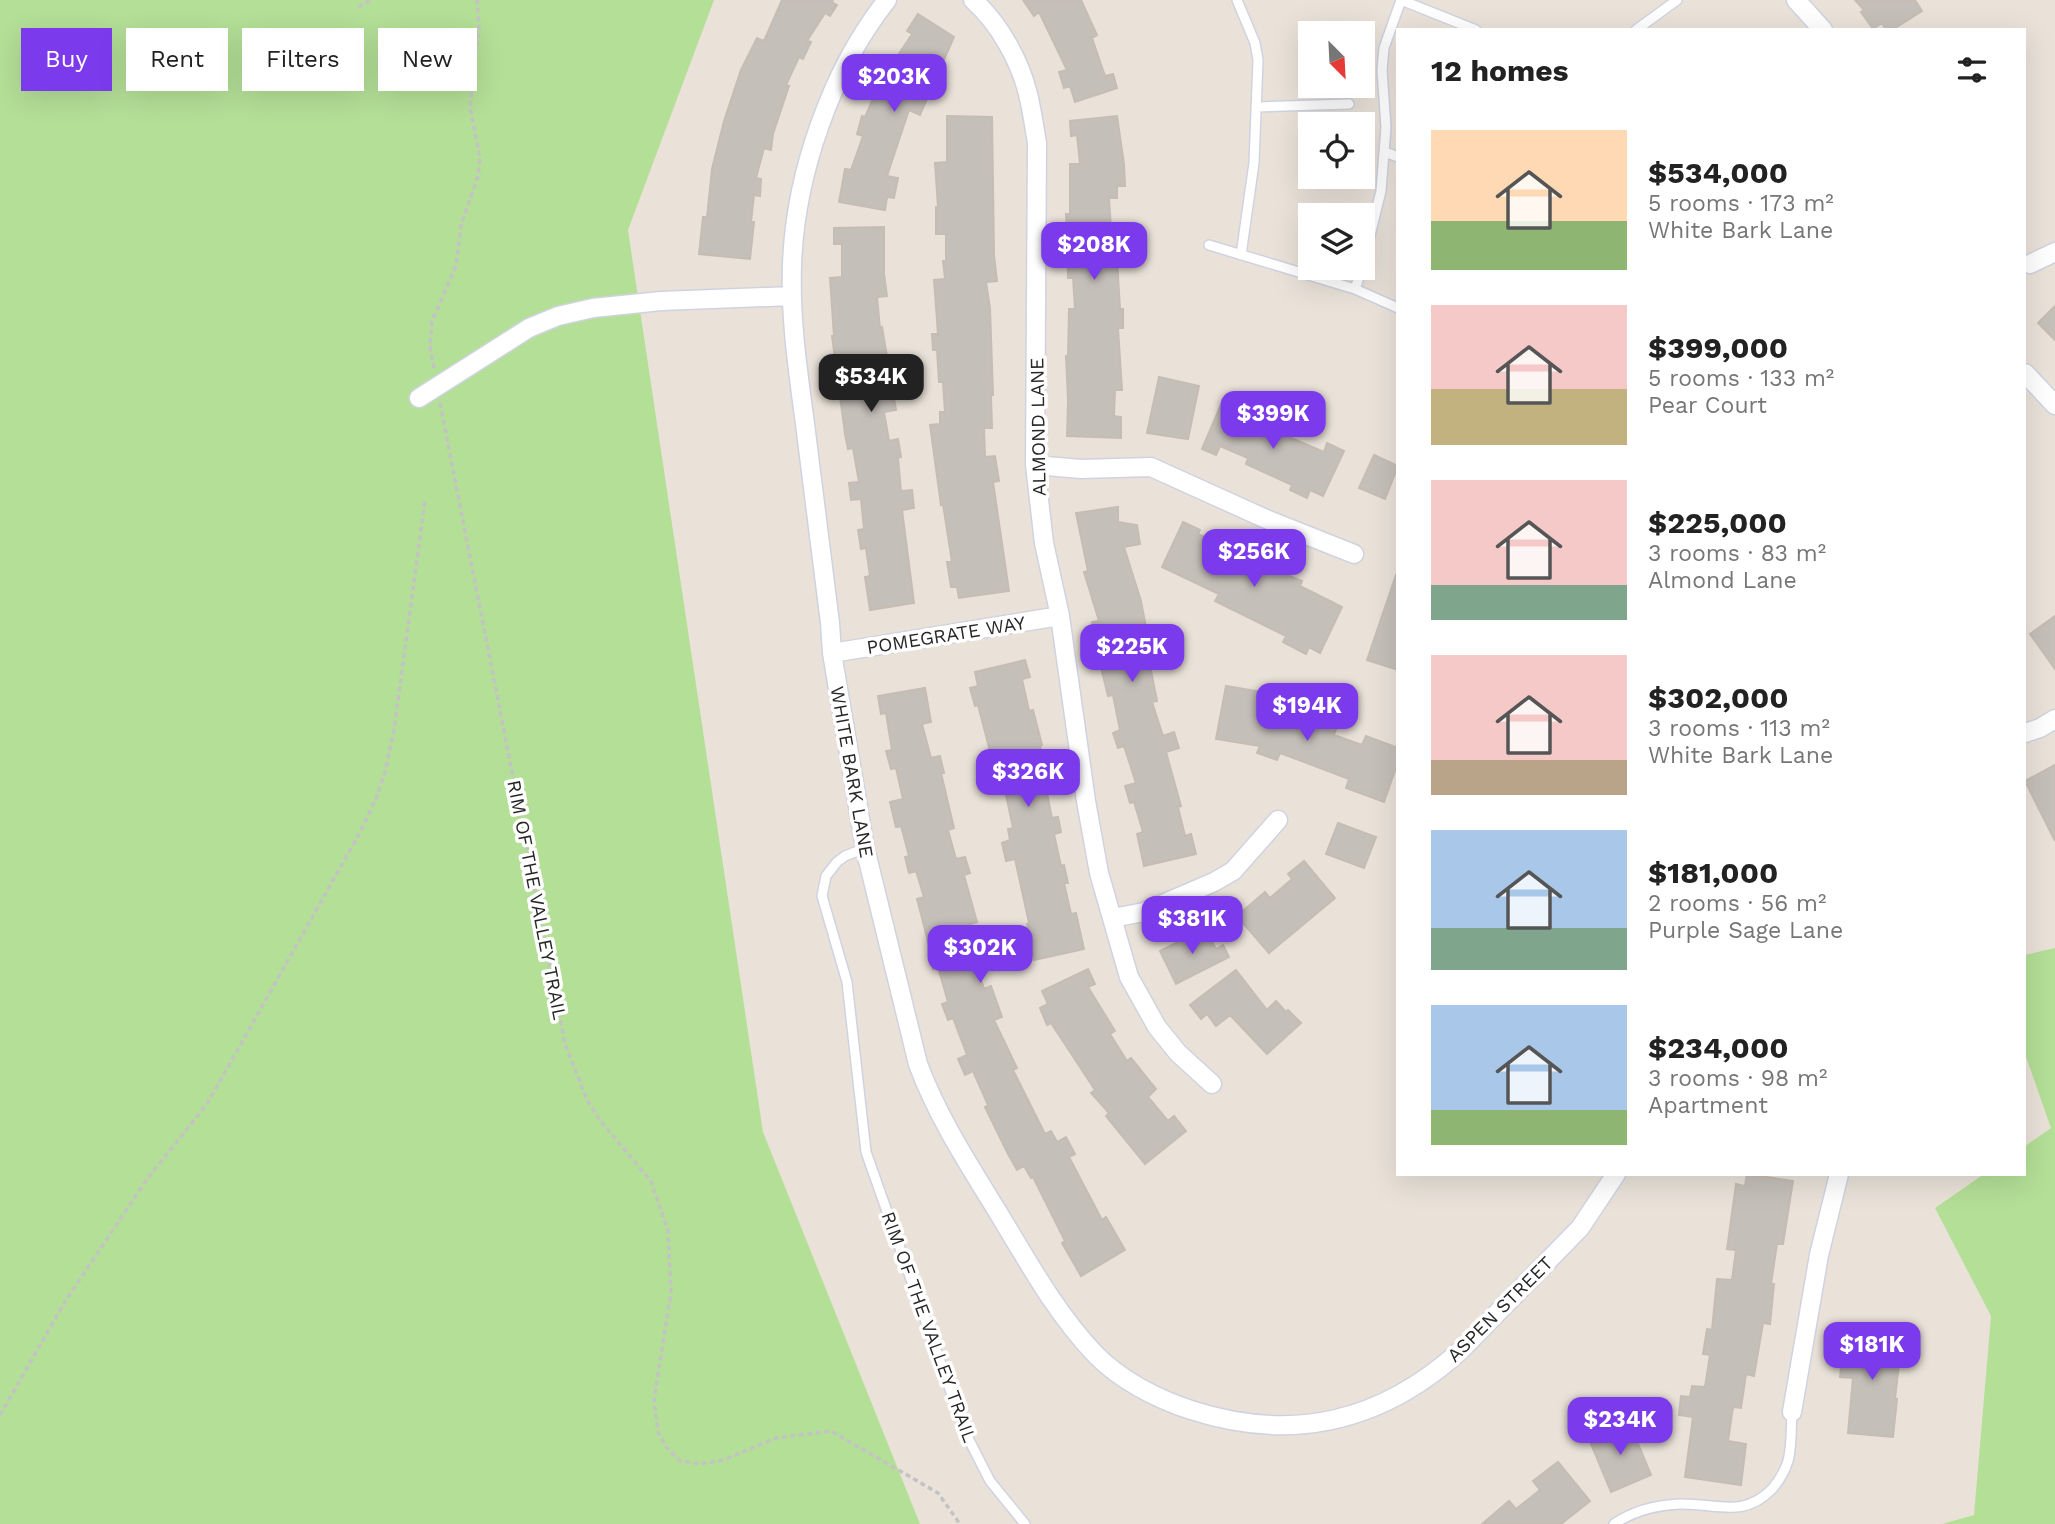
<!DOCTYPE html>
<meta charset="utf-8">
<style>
:root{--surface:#fff;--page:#f6f6f6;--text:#222;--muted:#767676;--accent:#7c3aed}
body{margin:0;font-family:"Work Sans",sans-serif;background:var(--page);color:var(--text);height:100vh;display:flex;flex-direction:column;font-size:26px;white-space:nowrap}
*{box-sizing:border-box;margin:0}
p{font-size:23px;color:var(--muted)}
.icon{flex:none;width:38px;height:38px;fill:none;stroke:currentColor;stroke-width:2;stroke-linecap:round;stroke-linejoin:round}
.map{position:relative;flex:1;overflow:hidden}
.sheet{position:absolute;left:1396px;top:28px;width:630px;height:1148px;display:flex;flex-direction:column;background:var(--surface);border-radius:0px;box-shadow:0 7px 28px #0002}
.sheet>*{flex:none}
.banner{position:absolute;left:21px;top:28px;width:665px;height:63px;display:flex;gap:14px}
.needle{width:46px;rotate:156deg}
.tools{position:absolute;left:1298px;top:21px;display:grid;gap:14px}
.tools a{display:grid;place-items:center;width:77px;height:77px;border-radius:0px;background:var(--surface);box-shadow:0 7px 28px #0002;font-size:35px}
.price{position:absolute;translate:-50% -60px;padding:0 16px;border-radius:14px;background:var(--accent);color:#fff;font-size:23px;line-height:46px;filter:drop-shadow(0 2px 4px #0008)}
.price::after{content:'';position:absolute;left:50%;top:42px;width:21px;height:16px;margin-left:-10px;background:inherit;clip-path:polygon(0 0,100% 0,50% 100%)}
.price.current{background:#222;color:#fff}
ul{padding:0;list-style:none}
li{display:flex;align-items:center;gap:21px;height:175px;padding:0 35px}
li span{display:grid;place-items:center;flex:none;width:196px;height:140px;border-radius:0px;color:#555}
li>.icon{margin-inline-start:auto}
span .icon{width:84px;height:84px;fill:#fffc;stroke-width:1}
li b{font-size:30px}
h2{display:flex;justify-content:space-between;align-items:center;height:84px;padding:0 35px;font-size:30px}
.tag{padding:0 24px;border-radius:0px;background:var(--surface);box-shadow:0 7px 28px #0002;font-size:24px;line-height:63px}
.tag.current{background:var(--accent);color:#fff}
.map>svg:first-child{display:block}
</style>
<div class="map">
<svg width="2055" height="1524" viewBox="0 0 2055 1524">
<rect width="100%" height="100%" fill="#eae2d9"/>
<!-- green -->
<path fill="#b4df97" d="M0,0H714L628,230L763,1132L920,1524H0Z
M2055,948V1524H1942L1974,1515L1991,1316L1935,1208L1984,1174H2025V1146L2051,1128L2025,1054V955Z"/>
<!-- building -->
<path fill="#c5bfb9" stroke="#c5bdb3" stroke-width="2" d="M782,0H833L832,2L837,5L830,16L825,13L807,41L811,42L803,59L799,57L786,85L789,86L773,134L771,150L764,148L756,178L761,179L760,196L754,195L751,222H754L750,259L699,254L703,217H707L712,169L724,121L741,70L757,38L764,41Z
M1023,0H1081L1097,35L1092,38L1105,76L1113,74L1117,88L1075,102L1070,86L1064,88L1059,72L1067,70L1039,12L1034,16Z
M1855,0H1915L1922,11L1892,30H1886L1882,23L1873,29L1861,12L1864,10Z
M918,14L954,37L920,115L909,110L887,176L898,178L894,198L887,197L885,210L839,202L845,169L851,170L863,136L857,134L862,116L865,117L888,65L891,66L912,34L907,31Z
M947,116L992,117L994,255L997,281L986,282L990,308L993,395H991L992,428H984L985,457L995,456L999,481L993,482L1009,591L959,598L957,587H951L947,562H952L943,504L941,505L930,425L940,424V412H945L943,382H939L937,350H933L932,334H938L934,280L945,279L943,261H946V234H936V207H938L935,163L947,162Z
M1117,116L1124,164L1125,186H1117V198H1109L1113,260L1117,259L1120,309H1123V328H1118L1122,390H1115L1114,416L1121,417V438L1067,436L1068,400L1066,356H1068L1069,309H1075L1073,278H1068V262H1074L1072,230L1067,231L1066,214H1070V164H1080L1077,135L1071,136L1070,121Z
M884,227V274L887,296L877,297L880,328L882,327L896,410L884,412L889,441L898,439L901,457L898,458L901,491L912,490L914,508L902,510L914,603L870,610L865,577L870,576L866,548L861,549L858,530L864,529L861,499L851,500L849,483L859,482L853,448L848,449L845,434L832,336H834L830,278L842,277V244H834V228Z
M2055,306V340L2038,323Z
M1159,377L1199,386L1188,439L1147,433Z
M1238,400L1254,407L1249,420L1324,452L1327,443L1344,451L1323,496L1310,490L1307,498L1290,490L1292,485L1246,464L1248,458L1220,446L1216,455L1202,449L1222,402L1235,408Z
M1374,455L1398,466L1385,499L1359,488Z
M1118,507V522L1137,525L1140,544L1124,547L1141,601L1150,649L1147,650L1157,701L1152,702L1163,736L1174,732L1179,748L1166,752L1181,806L1178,807L1185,836L1191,834L1196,854L1144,866L1137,834L1143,832L1134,802L1130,803L1125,786L1136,783L1124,746L1118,748L1113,733L1120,730L1113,695L1108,696L1099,659L1092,622L1099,621L1084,572L1088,571L1076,513Z
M1183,522L1200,530L1198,534L1226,547L1229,541L1244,548L1241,556L1302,581L1300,586L1342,607L1320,653L1309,647L1306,654L1283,642L1286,636L1215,601L1219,594L1162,567Z
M1396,575H1398V670L1367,660Z
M2055,616V669L2030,634Z
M1025,660L1030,677L1022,679L1029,711L1033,710L1042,745L1040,746L1048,783L1045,784L1052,818L1058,817L1061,832L1054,834L1061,866L1064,865L1068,883H1064L1071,914L1076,913L1084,949L1034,960L1027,924L1029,923L1015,859L1006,861L1002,843L1010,840L1008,829L1013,828L998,757L992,759L978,705L975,706L970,688L978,686L975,672Z
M1226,686L1263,692L1261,704L1320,725L1322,720L1337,726L1334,735L1362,745L1366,736L1398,748V762L1384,802L1346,788L1349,779L1307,763L1280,753L1277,760L1257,753L1260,746L1216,739Z
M925,688L931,722L922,724L931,758L940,756L944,773H941L954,828L948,830L956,859L965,857L970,873L964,875L977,922L964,926L984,989L991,986L1002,1017L994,1020L1017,1068L1013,1070L1045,1134L1051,1131L1057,1142L1066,1137L1075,1154L1069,1157L1102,1220L1106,1217L1125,1250L1081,1276L1062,1243L1065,1241L1033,1177L1031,1178L1024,1166L1017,1170L1008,1154L985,1107L988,1105L973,1071L965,1075L958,1059L967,1055L953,1018L948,1020L942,1004L948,1002L938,967L933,969L929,954L931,953L917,899L924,897L916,871L909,873L905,857L909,856L901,826L896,827L890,802L903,799L896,768L891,769L886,751L892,750L886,713L881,714L878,696Z
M2055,765V841L2025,781Z
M1338,823L1376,837L1364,868L1326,854Z
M1304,861L1335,898L1269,953L1237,916L1265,892L1270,898L1292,879L1288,874Z
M1205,928L1216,949L1223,945L1229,957L1176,984L1160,951Z
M1088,969L1095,984L1088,987L1115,1031L1110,1034L1127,1061L1131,1058L1156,1089L1148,1097L1168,1121L1174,1116L1186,1131L1145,1164L1106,1116L1109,1113L1091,1093L1095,1090L1051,1023L1047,1025L1040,1008L1048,1004L1042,991Z
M1236,970L1267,1010L1276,1001L1286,1012L1288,1010L1301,1023L1267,1054L1230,1015L1216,1026L1207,1014L1201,1019L1190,1005Z
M1747,1174L1793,1181L1783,1244H1777L1771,1284H1774L1770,1324L1763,1323L1754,1376L1746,1374L1741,1408L1733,1407L1728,1441L1746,1444L1741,1485L1685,1477L1693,1417L1679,1415L1681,1396L1690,1397L1692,1386L1705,1387L1710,1355L1703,1354L1707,1329L1712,1330L1717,1279L1732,1280L1736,1250L1727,1249L1736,1184L1745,1186Z
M1845,1331L1902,1338L1895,1399H1897L1893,1437L1848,1433L1853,1378L1840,1377Z
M1629,1422L1651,1475L1611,1492L1589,1439Z
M1558,1462L1590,1501L1561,1524H1482L1509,1501L1516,1509L1540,1490L1533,1481Z"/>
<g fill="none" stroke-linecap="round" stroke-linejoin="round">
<!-- service casing -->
<g stroke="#cfd3e0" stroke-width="12">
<path id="service" d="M1237,0L1255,43L1258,60L1254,163L1241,255
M1636,30L1677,0
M1256,107L1349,104
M1385,152L1398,157
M1209,245L1355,289L1398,308
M1363,264L1381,191L1386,127L1382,70L1384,48L1401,0L1476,30
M1355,289L1362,268
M865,848L845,856L837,862L826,876L822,896L847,982L866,1152L965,1432L990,1481L1025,1524
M1614,1524C1633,1511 1657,1505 1680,1504C1716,1503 1743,1519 1772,1489C1779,1481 1785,1470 1788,1461C1792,1446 1791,1428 1792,1412"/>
</g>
<!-- minor casing -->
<g stroke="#cfd3e0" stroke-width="21">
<path id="minor" d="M887,0C831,71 795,175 792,265C790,319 798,371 805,424C813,490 822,557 830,623L832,653L865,848L918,1064C938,1118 969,1165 999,1214C1028,1262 1056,1313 1095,1354C1120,1380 1157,1399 1191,1410C1293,1443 1382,1422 1461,1350L1580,1228L1616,1174
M973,0C999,23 1020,61 1028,94C1032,110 1034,126 1037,143L1035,465L1044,543L1060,616L1086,801L1099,873L1129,977L1157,1027L1178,1053L1212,1084
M1796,0L1823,30
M2030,264L2055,252
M2025,373L2055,405
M419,398L529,328L558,316L593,308L661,301L792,296
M1035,465L1081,469L1151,467L1266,519L1354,554
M832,653L1060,616
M2025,733L2040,728L2055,719
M1113,918L1144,912L1214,882L1233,871L1278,820
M1792,1412L1819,1255L1839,1174"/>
</g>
<!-- path -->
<path stroke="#c3c3c3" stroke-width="3.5" stroke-dasharray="5 3.5" stroke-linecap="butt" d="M358,7L371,0
M434,368L430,347L432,321L456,266L461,225L478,176L480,158L470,107L479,26L477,0
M440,403L565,1044L587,1100L602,1123L651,1181L668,1231L671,1292L654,1400L658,1432L667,1448L679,1460L699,1464L724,1460L776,1438L831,1431L938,1493L960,1524
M0,1415L66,1300L147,1179L207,1104L358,836L375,801L385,772L394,730L425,500"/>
<!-- service -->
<use href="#service" stroke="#fff" stroke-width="9"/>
<!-- minor -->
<use href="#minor" stroke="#fff" stroke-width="18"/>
</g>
<g text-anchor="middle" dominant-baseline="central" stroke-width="7" stroke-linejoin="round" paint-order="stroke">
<!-- street labels -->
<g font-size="19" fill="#272727" stroke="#fff">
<text transform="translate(1038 427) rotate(-91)">ALMOND LANE</text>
<text transform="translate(946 635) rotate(-9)">POMEGRATE WAY</text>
<text transform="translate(852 772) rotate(80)">WHITE BARK LANE</text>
<text transform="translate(537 900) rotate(79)">RIM OF THE VALLEY TRAIL</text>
<text transform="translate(1500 1309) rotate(-45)">ASPEN STREET</text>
<text transform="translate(929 1327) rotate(70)">RIM OF THE VALLEY TRAIL</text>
</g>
</g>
</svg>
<div class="tools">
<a><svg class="needle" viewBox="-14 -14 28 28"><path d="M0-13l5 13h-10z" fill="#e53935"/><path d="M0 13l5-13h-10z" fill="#767676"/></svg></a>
<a><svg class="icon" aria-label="locate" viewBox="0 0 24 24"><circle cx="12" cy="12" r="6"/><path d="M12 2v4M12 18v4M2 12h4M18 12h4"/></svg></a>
<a><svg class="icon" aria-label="layers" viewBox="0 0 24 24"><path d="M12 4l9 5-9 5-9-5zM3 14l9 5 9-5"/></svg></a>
</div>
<b class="price" style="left:894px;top:114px">$203K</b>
<b class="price" style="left:1094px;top:282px">$208K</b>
<b class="price current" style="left:871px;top:414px">$534K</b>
<b class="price" style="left:1273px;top:451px">$399K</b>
<b class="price" style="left:1254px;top:589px">$256K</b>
<b class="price" style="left:1132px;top:684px">$225K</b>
<b class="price" style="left:1307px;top:743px">$194K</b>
<b class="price" style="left:1028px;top:809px">$326K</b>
<b class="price" style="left:1192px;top:956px">$381K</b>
<b class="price" style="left:980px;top:985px">$302K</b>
<b class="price" style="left:1872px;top:1382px">$181K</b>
<b class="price" style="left:1620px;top:1457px">$234K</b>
<div class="banner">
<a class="tag current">Buy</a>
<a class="tag">Rent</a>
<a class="tag">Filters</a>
<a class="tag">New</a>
</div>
<section class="sheet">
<h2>12 homes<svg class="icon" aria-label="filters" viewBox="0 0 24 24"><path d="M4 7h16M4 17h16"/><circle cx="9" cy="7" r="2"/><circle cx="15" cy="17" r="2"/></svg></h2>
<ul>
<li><span style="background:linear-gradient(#ffd9b3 65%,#8fb573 0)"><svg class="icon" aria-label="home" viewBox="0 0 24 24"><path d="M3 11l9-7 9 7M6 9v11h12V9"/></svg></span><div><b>$534,000</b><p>5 rooms · 173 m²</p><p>White Bark Lane</p></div></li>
<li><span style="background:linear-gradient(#f6c9c9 60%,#c2b280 0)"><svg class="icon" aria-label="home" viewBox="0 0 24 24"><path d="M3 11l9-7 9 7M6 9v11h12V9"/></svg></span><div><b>$399,000</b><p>5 rooms · 133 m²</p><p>Pear Court</p></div></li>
<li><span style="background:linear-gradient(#f6c9c9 75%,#7fa58c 0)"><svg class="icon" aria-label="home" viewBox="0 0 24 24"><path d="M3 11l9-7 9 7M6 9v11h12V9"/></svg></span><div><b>$225,000</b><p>3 rooms · 83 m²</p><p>Almond Lane</p></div></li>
<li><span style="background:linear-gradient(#f6c9c9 75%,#b9a48a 0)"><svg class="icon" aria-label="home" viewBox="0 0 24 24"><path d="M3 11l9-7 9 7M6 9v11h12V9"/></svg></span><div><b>$302,000</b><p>3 rooms · 113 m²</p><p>White Bark Lane</p></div></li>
<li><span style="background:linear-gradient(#a9c7e8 70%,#7fa58c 0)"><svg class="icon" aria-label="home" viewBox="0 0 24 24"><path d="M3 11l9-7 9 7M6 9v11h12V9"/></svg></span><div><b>$181,000</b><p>2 rooms · 56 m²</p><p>Purple Sage Lane</p></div></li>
<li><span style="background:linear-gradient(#a9c7e8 75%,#8fb573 0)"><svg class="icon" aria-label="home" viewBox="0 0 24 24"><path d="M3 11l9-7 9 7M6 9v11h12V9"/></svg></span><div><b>$234,000</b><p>3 rooms · 98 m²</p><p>Apartment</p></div></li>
</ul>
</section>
</div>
